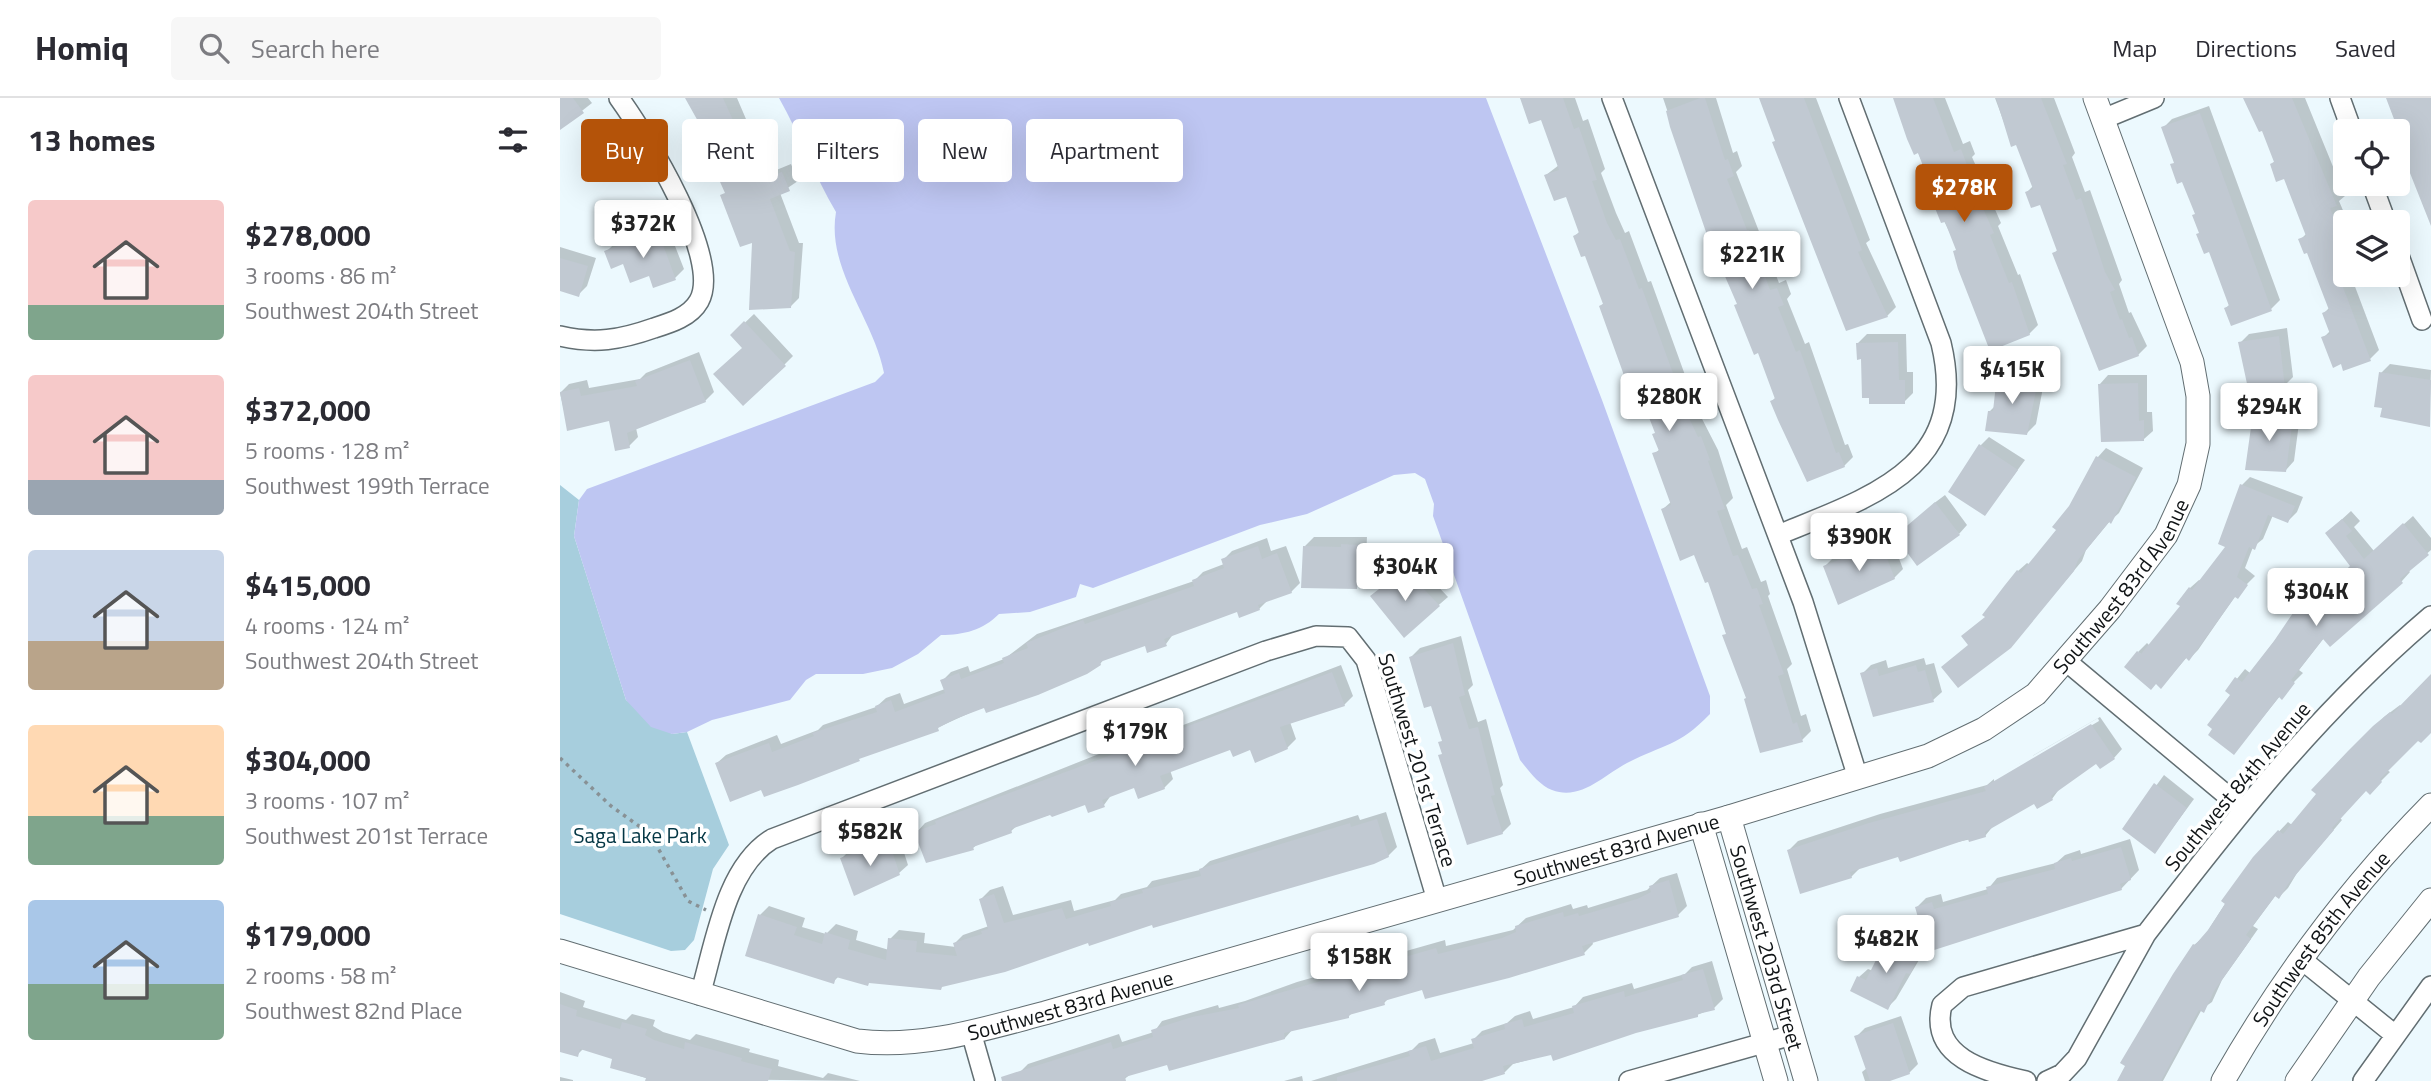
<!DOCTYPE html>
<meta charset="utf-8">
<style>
:root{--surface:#fff;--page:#f7f7f7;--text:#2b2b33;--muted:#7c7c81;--line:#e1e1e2;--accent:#b45309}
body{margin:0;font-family:"Titillium Web",sans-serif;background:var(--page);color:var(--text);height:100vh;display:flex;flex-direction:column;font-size:26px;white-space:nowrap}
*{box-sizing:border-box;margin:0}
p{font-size:23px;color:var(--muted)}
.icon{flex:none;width:38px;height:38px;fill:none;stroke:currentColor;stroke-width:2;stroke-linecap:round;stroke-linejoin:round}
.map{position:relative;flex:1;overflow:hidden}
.drawer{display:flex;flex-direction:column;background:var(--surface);width:560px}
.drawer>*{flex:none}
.banner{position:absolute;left:21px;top:21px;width:665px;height:63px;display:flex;gap:14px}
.controls{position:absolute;left:1773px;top:21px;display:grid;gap:14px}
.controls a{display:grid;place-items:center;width:77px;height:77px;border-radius:7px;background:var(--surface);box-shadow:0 7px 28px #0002;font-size:35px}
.price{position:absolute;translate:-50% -60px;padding:0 16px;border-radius:7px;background:#fff;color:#222;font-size:23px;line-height:46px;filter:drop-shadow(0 2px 4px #0008)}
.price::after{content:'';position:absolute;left:50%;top:42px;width:21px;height:16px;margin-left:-10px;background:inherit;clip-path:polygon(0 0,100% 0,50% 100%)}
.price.current{background:var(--accent);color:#fff}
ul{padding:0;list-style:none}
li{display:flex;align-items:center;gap:21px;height:175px;padding:0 28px}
li span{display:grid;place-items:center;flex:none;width:196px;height:140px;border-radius:7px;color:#555}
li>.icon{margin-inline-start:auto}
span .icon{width:84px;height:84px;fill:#fffc;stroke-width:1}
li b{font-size:30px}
h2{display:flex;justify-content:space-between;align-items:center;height:84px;padding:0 28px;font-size:30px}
.tag{padding:0 24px;border-radius:7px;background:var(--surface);box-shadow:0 7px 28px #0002;font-size:24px;line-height:63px}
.tag.current{background:var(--accent);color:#fff}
header{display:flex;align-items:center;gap:42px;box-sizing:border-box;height:98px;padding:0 35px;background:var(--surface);border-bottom:2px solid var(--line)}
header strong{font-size:33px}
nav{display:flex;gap:38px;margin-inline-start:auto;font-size:24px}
.search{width:490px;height:63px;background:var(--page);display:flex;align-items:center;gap:18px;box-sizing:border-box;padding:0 24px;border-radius:7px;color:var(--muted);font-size:26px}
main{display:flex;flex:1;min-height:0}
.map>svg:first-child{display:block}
</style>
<header>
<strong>Homiq</strong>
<div class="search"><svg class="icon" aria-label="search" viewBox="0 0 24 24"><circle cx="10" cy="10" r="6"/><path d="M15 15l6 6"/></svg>Search here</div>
<nav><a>Map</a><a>Directions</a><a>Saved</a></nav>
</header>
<main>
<section class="drawer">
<h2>13 homes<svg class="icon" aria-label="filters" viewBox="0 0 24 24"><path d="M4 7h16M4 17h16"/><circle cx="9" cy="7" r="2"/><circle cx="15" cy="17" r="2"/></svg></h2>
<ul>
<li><span style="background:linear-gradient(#f6c9c9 75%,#7fa58c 0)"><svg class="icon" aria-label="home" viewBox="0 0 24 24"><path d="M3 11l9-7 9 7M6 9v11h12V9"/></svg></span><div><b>$278,000</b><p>3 rooms · 86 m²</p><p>Southwest 204th Street</p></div></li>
<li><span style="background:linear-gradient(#f6c9c9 75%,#9aa5b1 0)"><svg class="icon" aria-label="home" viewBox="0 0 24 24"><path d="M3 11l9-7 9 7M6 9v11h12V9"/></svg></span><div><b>$372,000</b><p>5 rooms · 128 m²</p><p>Southwest 199th Terrace</p></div></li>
<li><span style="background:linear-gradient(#c9d6e8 65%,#b9a48a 0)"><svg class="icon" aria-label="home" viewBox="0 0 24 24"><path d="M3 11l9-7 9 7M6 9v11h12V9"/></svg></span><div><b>$415,000</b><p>4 rooms · 124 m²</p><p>Southwest 204th Street</p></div></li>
<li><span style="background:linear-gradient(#ffd9b3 65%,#7fa58c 0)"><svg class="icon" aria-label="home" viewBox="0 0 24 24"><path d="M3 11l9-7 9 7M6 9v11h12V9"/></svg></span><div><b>$304,000</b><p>3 rooms · 107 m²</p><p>Southwest 201st Terrace</p></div></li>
<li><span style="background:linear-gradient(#a9c7e8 60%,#7fa58c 0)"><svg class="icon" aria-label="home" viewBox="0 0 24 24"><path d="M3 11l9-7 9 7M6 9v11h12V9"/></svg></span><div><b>$179,000</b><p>2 rooms · 58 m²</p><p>Southwest 82nd Place</p></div></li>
</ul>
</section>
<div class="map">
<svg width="1871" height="983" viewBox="0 0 1871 983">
<rect width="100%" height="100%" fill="#ecf9fe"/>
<!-- green -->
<path fill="#a7cedd" d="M0,387L19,402L14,438L66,602L112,636L127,634L169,747L153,771L134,842L125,852L111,853L0,816Z"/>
<!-- water -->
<path fill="#bec6f2" d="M219,0H926L1042,302L1150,598V616C1118,649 1104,646 1067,665C1044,677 1021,703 992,692C979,687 969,673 960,662L873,418L874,406L865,381L855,375L834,377L747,416L700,427L533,490L520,486L516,499L470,514L439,516C423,532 404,537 381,537L358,556L332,570L303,576H256L246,582L230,602L152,622L127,634L112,636L91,629L66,602L14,438L19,402L27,391L315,284L324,275C314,221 266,171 276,114C254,77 240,37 219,0Z"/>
<!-- shadow -->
<path fill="#0003" d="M0,0H28L32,5L0,30Z
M127,0H177L209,75L231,66L238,83L220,95L239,145H243L239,200L230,209L166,94L154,67L158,63L154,49Z
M960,0H1015L1023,23L1028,21L1045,71L1041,75L1056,115L1065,135L1069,133L1088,184L1091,183L1138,313L1158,352L1173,400L1166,407L1182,451L1187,449L1201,484L1206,482L1210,496L1208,498L1232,566L1227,571L1241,618L1246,616L1251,633L1242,642L1187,599L1149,482L1135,455L1103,411L1112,403L1094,356L1100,351L1097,334L1076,280L1041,208L1045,204L1026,155L1015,138L1020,133L1007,96L986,77L999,67L982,20Z
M1103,0H1156L1173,55L1177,53L1182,68L1176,74L1219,185L1226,182L1231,196L1227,201L1245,246L1249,244L1285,347L1288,346L1293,359L1284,368L1212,303L1216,299L1162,161L1149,136Z
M1201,0H1256L1310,142L1306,145L1336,209L1327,218L1217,42Z
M1334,0H1385L1403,46L1410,43L1415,56L1412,59L1441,125L1438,128L1458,177L1460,176L1478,227L1469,236L1398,151L1375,105L1379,102Z
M1435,0H1494L1515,55L1512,59L1525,94L1530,92L1562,182L1559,186L1569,215L1571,214L1587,248L1578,257L1494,156L1498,151L1481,105L1467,94L1474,87L1457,44L1452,46Z
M1685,0H1745L1785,98L1779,103L1788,124H1785V177H1794L1791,178L1819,252L1810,261L1782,264L1763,240L1770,233L1764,215L1770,209L1748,152L1740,142L1747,135L1725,78L1712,66L1715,63L1703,31Z
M1649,8L1720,202L1711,211L1666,210L1670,206L1603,30L1612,21Z
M106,125L124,171L115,180L94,188L90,175L46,154L55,145Z
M0,149L36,160L27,188L18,197L0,192Z
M194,216L233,258L224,267L184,249L172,237Z
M1727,230L1733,279L1724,288L1680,245L1689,236Z
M1307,236H1346L1347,274H1353V295L1344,304L1303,260L1298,245Z
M139,254L154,294L145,303L76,330L78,339L69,348L50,321L8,330L0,295L9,286L27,282L29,290L80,281L86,275Z
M1830,266L1871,272L1869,327L1821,275Z
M1448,269L1486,274L1476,326L1467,335L1429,314L1435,308L1439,278Z
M1548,277H1587V314H1592L1593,333L1584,341L1540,286Z
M1703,307L1741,310L1734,363L1726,372L1694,316Z
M1429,339L1465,362L1425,416L1421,347Z
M1546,350L1583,370L1559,415L1550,423L1526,452L1522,463L1450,549L1410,546L1458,473L1467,465L1470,467L1498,431L1538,359Z
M1690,379L1743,399L1737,414L1728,423L1713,417L1703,441L1693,449L1685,470L1695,478L1676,497L1638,552L1629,561L1627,559L1610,579L1578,554L1587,545L1590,548L1622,508L1630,490L1639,482L1641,483L1668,448L1682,387Z
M1385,397L1407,427L1399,436L1373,406Z
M1791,413L1800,423L1794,429L1814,453L1853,418L1871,440V452L1848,472L1850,474L1842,483L1764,540L1739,572L1743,575L1720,598L1674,655L1673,597L1667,593L1685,571L1690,575L1738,512L1732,507L1769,472L1778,482L1792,468L1767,435Z
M1329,434L1343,471L1334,480L1265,468L1274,459Z
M754,439H807L805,480L796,489L745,448Z
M707,440L711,453L726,448L740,485L731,494L708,502L699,511H678L614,535L606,546H586L545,560L540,566L425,608L346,644L202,690L157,665L166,657L217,637L221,646L258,632L263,627L316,609L326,600L340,595L344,606L385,591L382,583L391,574L408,568L410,574L444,561L477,536L634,483L643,474L664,466L663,462L672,453Z
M854,463L888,499L844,537L821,490Z
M901,538L913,587L908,592L918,624L926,621L943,687L940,690L951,726L942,735L883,655L884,641L873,605L851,559L860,550Z
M1364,560L1366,567L1374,565L1382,594L1373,602L1302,576L1311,567L1326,562L1328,570Z
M781,567L793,598L784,607L730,624L736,641L727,650H671L610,672L613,681L604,690L575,688L552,696L544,707L526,705L458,727L451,733L419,745L413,750L357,734L365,725L549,652L567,645L568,648Z
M1871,577V633L1858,640L1827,672L1830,674L1810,694L1806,691L1780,720L1782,722L1737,775L1728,790L1719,799L1716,797L1693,828L1698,831L1662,882L1652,904L1642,911L1603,983H1559L1634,847L1644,839L1694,760L1728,724L1732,727L1824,619L1840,607L1842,609Z
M1540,619L1562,651L1554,660L1537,663L1500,690L1492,701L1475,704L1434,727L1425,738L1339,757L1300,770L1291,779L1229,752L1238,743L1320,716L1427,687L1434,681V685L1539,623L1538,620L1434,680Z
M1604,677L1634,701L1595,754L1565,730Z
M826,714L837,749L828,758L529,842L279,878L273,884L200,817L209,808L245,820L242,829L266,836L276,826L298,833L296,842L329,852L330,841L339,832L365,835L364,845L396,849L395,845L403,837L429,828L421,801L430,792L443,788L453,817L511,802L514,813L555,802L561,796L587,789L592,783L640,772L650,763L798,717L800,722Z
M338,736L348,767L339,775L282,760L291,751Z
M1570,741L1579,772L1561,791L1369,852L1357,809L1366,800L1381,796L1383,804L1428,791L1437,780L1496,765L1505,757L1520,752L1521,756Z
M1117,775L1127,808L1118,817L1032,843L1033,846L1024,855L864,889L830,899L824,905L793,914L788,919L733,931L725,940L608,964L572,975L562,983H461L459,975L468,966L559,936L562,944L594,934L602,923L658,907L659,910L685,903L737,884L885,842L886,848L953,832L966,820L1011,806L1013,811L1027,807L1028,810L1087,792L1100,780Z
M1336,834L1366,850L1336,901L1327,910L1299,879L1308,871L1313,873L1328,843Z
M1152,863L1163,901L1154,910L1137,917L953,966L945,974L916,983H751L852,952L859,945L875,940L880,955L914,945L913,942L922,933L947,925L955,918L970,913L973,921L1014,909L1023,899L1072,885L1074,891L1125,876L1132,869Z
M0,894L25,903L23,909L66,922L72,916L95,922L93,928L103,934L130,942L136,936L190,951L189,954L219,962L218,968L263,980L268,975L300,983L86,980L52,969L55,959L24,950L17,957L0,952Z
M1341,918L1358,966L1349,975L1324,983H1305L1302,974L1307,970L1296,939L1305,930Z
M742,978L743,983H724Z
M0,979L13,982V983H0Z"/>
<!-- building -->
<path fill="#c1c9d2" d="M0,0H13L24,15L0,32Z
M125,0H163L200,82L222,74L230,93L210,101L230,153L235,154L231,210L189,212L192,145L180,149L160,97L165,95L152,66L157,64L153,50Z
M960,0H1003L1014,31L1019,29L1037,82L1032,83L1047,125L1056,142L1060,141L1079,191L1082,190L1130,322L1138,339L1141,338L1150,362L1148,363L1165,411L1157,413L1173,458L1178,457L1192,491L1197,490L1203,506L1199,507L1224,576L1218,578L1233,626L1237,624L1243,644L1200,655L1184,601L1186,600L1162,537L1166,536L1148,484L1145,485L1134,457L1120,463L1101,411L1111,407L1092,355L1099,353L1092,336L1095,335L1075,283L1067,286L1061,269L1039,208L1043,206L1025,158L1021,159L1013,138L1019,135L1006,99L994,103L984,77L999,72L981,22L969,26Z
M1140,0H1145L1165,62L1168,61L1174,78L1167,81L1187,132H1189L1210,192L1217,190L1224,207L1218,209L1236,254L1240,252L1276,355L1279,354L1285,369L1247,384L1218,322L1210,303L1215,301L1198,255L1194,257L1174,207L1177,206L1147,137L1110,29L1106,13Z
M1199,0H1244L1302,152L1298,154L1328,219L1286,233L1212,44L1215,43Z
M1333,0H1373L1394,54L1401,51L1407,67L1404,68L1434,135L1430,137L1449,185L1452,184L1470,237L1430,253L1398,171L1393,153L1396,152L1385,124L1381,125L1373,105L1377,104L1358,55L1354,57L1347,41Z
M1436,0H1481L1507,66L1503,67L1516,102L1521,100L1545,174L1555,192L1550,194L1560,222L1562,221L1569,240L1572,239L1579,258L1539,273L1492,155L1497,153L1480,107L1471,110L1465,94L1473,91L1456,47L1451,49Z
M1683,0H1732L1777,108L1770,110L1785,149V182L1781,184L1811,263L1783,273L1781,266L1773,270L1761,239L1770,236L1762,215L1769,212L1747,155L1744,156L1738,141L1746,138L1724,81L1716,84L1710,66L1714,64L1702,33L1699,34Z
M1826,0H1871V128L1844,60L1848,58Z
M1640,15L1712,213L1671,228L1664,210L1669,208L1649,154L1644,156L1636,136L1639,135L1632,117L1635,116L1622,84L1617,86L1610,66L1614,65L1601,29Z
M98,133L116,182L93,190L89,178L70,185L63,166L51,171L44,153Z
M0,160L28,168L19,199L0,193Z
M184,223L226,268L183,308L153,276L182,250L170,237Z
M1719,238L1725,290L1689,295L1678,244Z
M1338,244L1339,282H1345V306H1309V300H1302L1301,261L1297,262L1296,245Z
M130,262L146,304L67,335L70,350L55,353L49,323L7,333L0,294L19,290L21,298L77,288L75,283Z
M1819,274L1871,282L1870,329L1820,319L1822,310L1814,309Z
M1437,277L1478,283L1467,337L1425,333L1428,313H1433Z
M1578,285L1579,323L1584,322V343L1541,344L1538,286Z
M1693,315L1733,319L1726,374L1685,372Z
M1419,346L1458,372L1425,418L1388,394Z
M1536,358L1576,379L1551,426L1549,424L1518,462L1514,473L1451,550L1398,590L1381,569L1408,547L1401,538L1425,519L1422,517L1445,487L1457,472L1461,475L1496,432L1492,429L1509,408Z
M1680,386L1735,408L1728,425L1708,417L1695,452L1689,449L1677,479L1688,487L1678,501L1675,499L1629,563L1626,560L1601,591L1596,586L1591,592L1564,569L1577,553L1581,556L1620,508L1616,506L1629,489L1632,492L1665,449L1658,446Z
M1375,404L1400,437L1357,468L1335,438Z
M1782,421L1792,433L1786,438L1804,461L1843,425L1869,457L1840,481L1843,485L1770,549L1763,541L1731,582L1735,585L1722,602L1719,599L1674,657L1648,637L1652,631L1647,627L1670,597L1665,593L1675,579L1682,584L1714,543L1735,512L1730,507L1759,479L1768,489L1790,468L1765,435Z
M1320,442L1335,481L1278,507L1263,468L1302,453L1301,449Z
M781,446L799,447L797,491L741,490L743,448L781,449Z
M698,448L702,461L717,455L732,495L698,507L700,512L679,520L677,514L604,541L607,548L587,555L585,548L540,564L541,567L527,576L478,597L426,615L424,610L395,621L378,630L379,633L299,661L300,663L238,687L204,699L201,692L170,704L155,665L209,645L212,654L254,638L252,635L317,614L315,608L331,602L335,614L385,595L380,582L399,575L401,581L444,565L442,560L468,550L466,545L523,522L525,526L634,488L632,482L664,470L661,461Z
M845,471L880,508L844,540L810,498Z
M893,545L905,597L899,599L909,631L918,629L935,697L931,698L943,736L907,747L878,657L882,656L878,644L882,643L871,608L864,610L849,559Z
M1356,567L1358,574L1365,572L1374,604L1313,619L1300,575L1317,570L1319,578Z
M772,574L785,608L720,629L728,651L695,665L690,652L673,659L670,652L600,678L605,691L578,701L574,690L542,702L545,709L528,715L525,707L492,719L490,717L451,731L452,735L413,749L414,752L366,765L354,734L376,726L375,723Z
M1871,576V635L1861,645L1858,643L1820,681L1822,684L1810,697L1806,693L1772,730L1774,732L1728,786L1719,801L1715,798L1686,837L1691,841L1654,893L1644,915L1639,912L1601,983H1557L1565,968L1560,965L1613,876L1633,846L1635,847L1648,832L1665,806L1661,803L1693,759L1718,732L1723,736L1756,696L1751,692L1788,653L1813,628L1830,614L1832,616Z
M1531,626L1555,661L1540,671L1536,666L1491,698L1493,702L1477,711L1474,706L1425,734L1426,739L1409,744L1408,741L1340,764L1338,759L1290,774L1292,780L1240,796L1227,752L1309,725L1426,693L1424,689Z
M1594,685L1627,710L1595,756L1562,731Z
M817,721L829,759L814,766L593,830L592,827L529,848L528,845L445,874L382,889L381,892L309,885L308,888L276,879L274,886L185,858L198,816L237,829L234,837L262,846L265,834L290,842L288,851L326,862L328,840L357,843L356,854L397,858L393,845L422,836L421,833L428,831L419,801L434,796L444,825L502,810L506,821L551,808L550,804L583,795L582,792L641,778L639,771L790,725L791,729Z
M329,744L340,777L294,798L280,760Z
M1561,749L1571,782L1560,786L1562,792L1368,854L1355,809L1372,804L1374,811L1428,796L1426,789L1495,771L1494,765L1511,760L1512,763Z
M1109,782L1119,819L1022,848L1025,857L949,880L865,901L862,892L824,903L825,907L789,917V920L724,935L725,941L609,973L607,967L565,979L566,983H442L441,979L551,944L553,951L593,939L591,932L632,919L679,910L678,907L726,893L876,850L878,856L942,840L956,834L955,828L1003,814L1004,819L1018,815L1019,818L1077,801L1091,794L1089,788Z
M1326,842L1359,859L1350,876L1346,875L1328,912L1290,893L1297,878L1306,882Z
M1143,871L1155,912L1138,916V919L1076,935L993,963L991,957L943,968L945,976L922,983H777V979L850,958L848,953L866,948L871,963L914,950L911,941L945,931L944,926L962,921L964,929L1014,915L1012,908L1064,893L1065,899L1123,882L1121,877Z
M0,906L17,912L16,918L60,931L62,924L87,931L85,937L94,942L124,951L125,944L182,960L181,963L212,971L208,983H85L86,980L50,970L52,961L20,951L18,959L0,954Z
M1333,925L1350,976L1330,983H1310L1294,938Z"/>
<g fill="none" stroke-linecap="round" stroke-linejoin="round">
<!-- minor casing -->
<g stroke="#626e72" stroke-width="22">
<path id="minor" d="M1052,0L1243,504L1298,680
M1780,0L1792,33
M1543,21L1594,0
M1812,86L1826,124
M1838,155L1862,222
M0,238C35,246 60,242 94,230C110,225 130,219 139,203C163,161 85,36 59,0
M1218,437C1311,399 1411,369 1381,245L1289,0
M1506,563L1682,710
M1586,836C1676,719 1758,614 1871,518
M1741,861L1835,937
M140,897C155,847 165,770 212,741L706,553L756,538L788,539L806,562L877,802
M411,934L425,983
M1069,983L1232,937
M1466,983C1425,974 1369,959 1382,907L1403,889L1586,836L1517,960L1502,976L1487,983
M1803,983L1871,888"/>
</g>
<!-- tertiary casing -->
<g stroke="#626e72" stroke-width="25">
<g id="tertiary">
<path id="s1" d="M1169,719L1246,983"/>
<path d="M1141,726L1216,983"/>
<path id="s2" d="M0,853L297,943C362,951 424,931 485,915L1169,719L1368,658L1424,631L1476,596L1550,511L1606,437L1629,387L1638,346V298L1632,264L1535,0"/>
<path id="s3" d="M1663,983C1720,883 1790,789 1871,707"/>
<path d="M1737,983L1809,879L1871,802"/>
</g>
</g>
<!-- path -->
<path stroke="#889195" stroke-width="3.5" stroke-dasharray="3.5 5" stroke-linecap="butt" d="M0,660L51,708L90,736L128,803L146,812"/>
<!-- minor -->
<use href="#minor" stroke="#fff" stroke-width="19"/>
<!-- tertiary -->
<use href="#tertiary" stroke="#fff" stroke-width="23"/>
</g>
<g text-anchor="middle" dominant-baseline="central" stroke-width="7" stroke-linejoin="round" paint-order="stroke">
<!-- street labels -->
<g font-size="21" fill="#101416" stroke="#fff">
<text stroke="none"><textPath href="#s2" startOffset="1684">Southwest 83rd Avenue</textPath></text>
<text transform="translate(858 662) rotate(73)">Southwest 201st Terrace</text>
<text transform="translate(1677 688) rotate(-50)">Southwest 84th Avenue</text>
<text stroke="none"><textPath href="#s2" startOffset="1096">Southwest 83rd Avenue</textPath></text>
<text stroke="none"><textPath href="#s3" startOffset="173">Southwest 85th Avenue</textPath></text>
<text stroke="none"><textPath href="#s1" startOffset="136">Southwest 203rd Street</textPath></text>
<text stroke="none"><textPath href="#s2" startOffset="528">Southwest 83rd Avenue</textPath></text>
</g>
<!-- park labels -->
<g font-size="21" fill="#033644" stroke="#fff">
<text x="80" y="737">Saga Lake Park</text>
</g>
</g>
</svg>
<div class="controls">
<a><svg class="icon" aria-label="locate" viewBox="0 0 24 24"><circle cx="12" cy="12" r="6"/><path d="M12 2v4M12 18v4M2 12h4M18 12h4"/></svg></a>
<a><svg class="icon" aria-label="layers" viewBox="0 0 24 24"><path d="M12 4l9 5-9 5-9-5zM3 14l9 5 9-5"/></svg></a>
</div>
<b class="price current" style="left:1404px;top:126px">$278K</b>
<b class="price" style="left:83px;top:162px">$372K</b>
<b class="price" style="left:1192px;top:193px">$221K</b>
<b class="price" style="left:1452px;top:308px">$415K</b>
<b class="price" style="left:1109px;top:335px">$280K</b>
<b class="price" style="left:1709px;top:345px">$294K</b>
<b class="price" style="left:1299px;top:475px">$390K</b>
<b class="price" style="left:845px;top:505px">$304K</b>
<b class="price" style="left:1756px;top:530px">$304K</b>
<b class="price" style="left:575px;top:670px">$179K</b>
<b class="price" style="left:310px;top:770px">$582K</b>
<b class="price" style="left:1326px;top:877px">$482K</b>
<b class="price" style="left:799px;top:895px">$158K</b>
<div class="banner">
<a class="tag current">Buy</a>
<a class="tag">Rent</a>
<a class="tag">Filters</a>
<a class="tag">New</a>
<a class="tag">Apartment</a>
</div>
</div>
</main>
